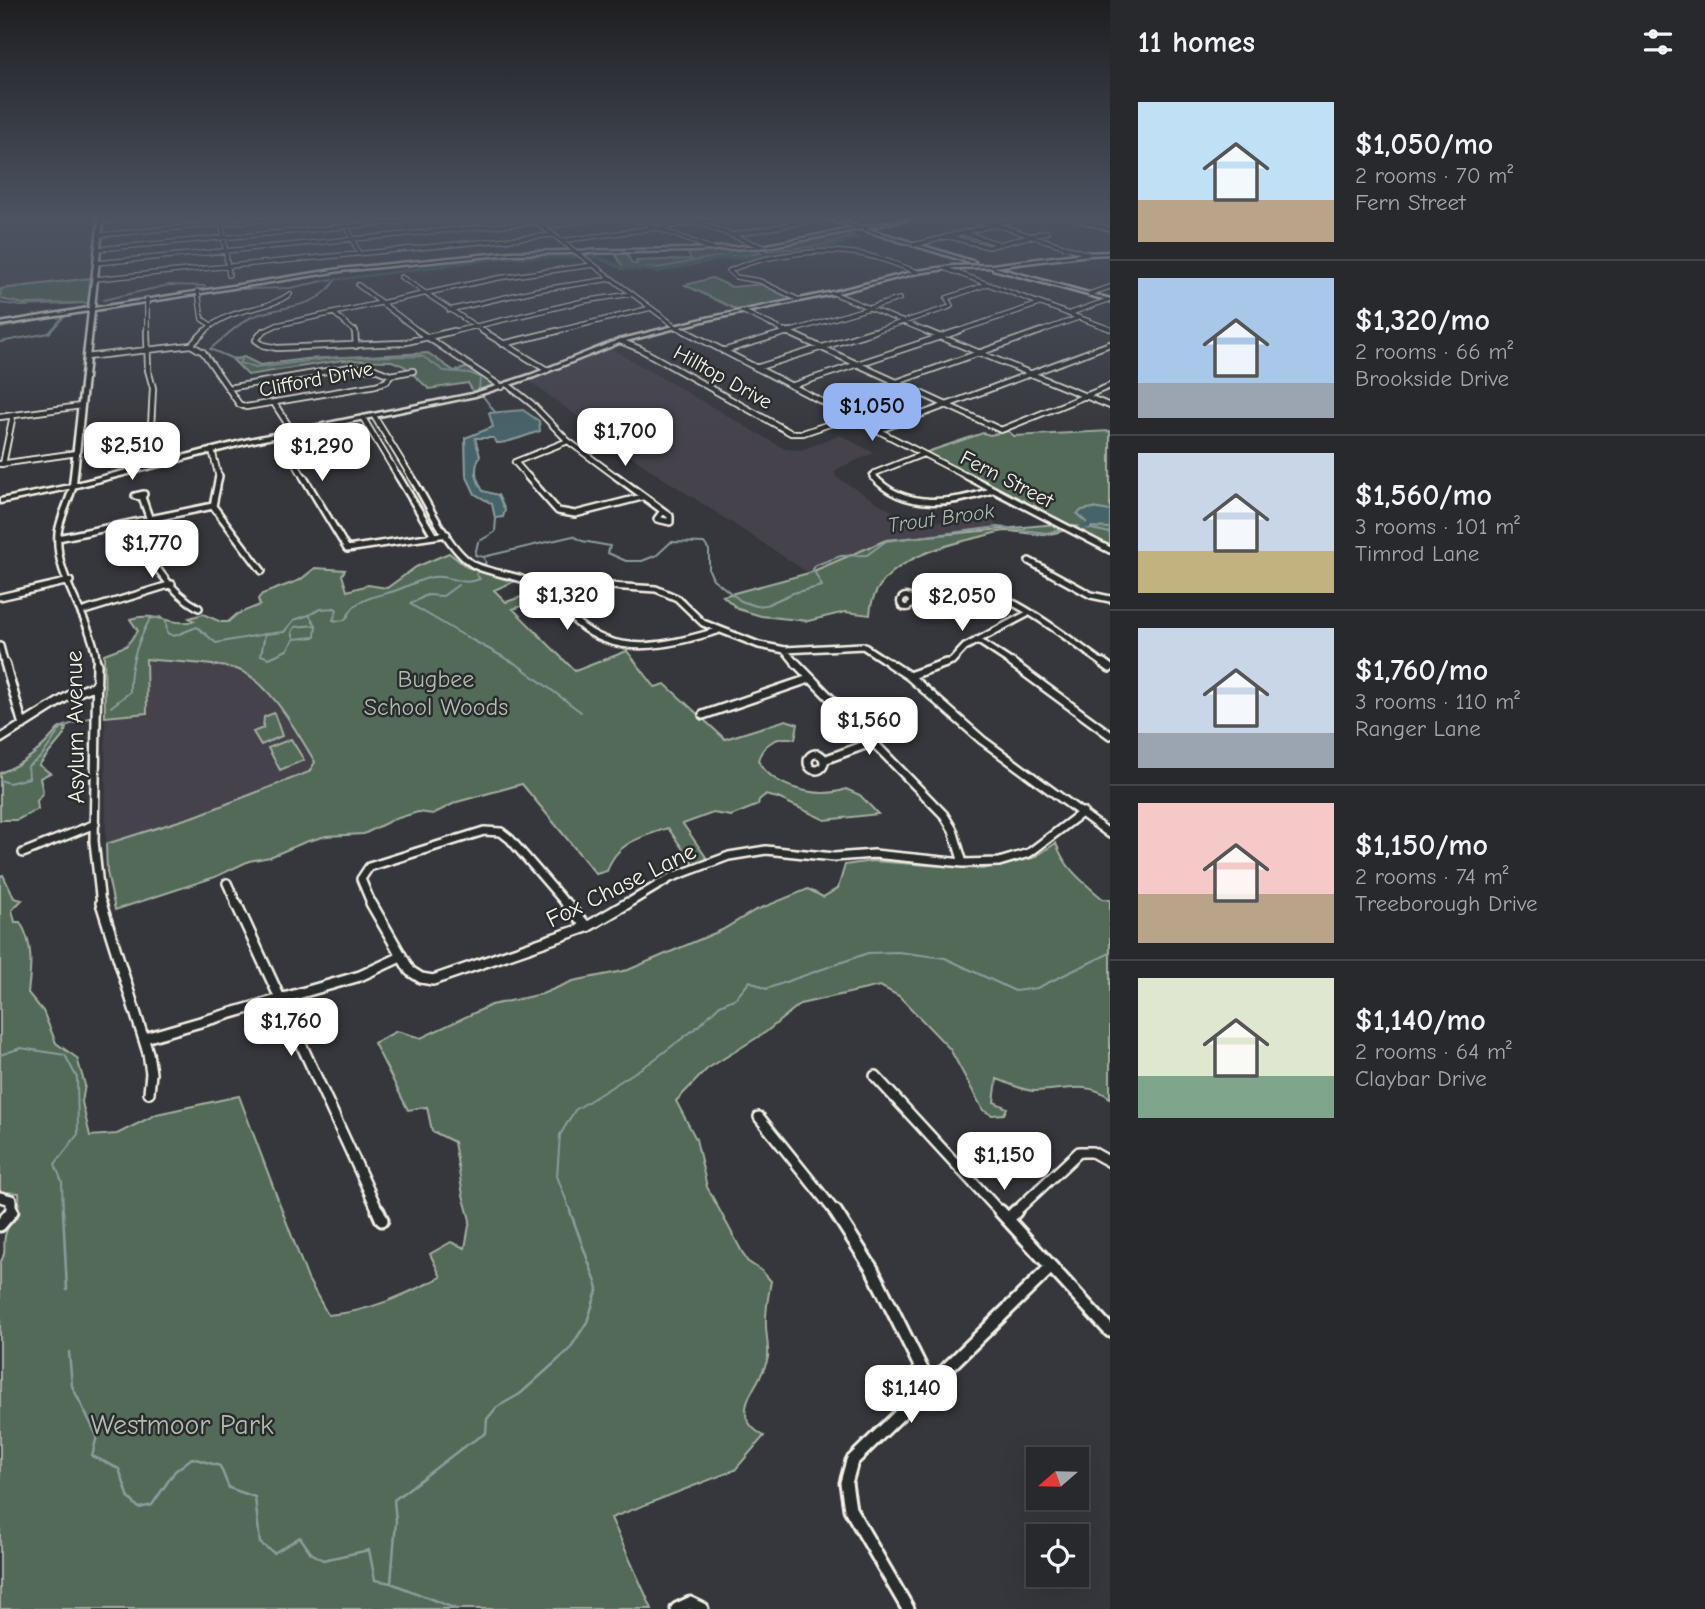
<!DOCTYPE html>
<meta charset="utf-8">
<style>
:root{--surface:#28292d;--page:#303135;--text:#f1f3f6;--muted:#a5a6aa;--line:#444549;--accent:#95b2f1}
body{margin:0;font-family:"Comic Neue",sans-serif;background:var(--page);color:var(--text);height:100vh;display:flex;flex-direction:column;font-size:26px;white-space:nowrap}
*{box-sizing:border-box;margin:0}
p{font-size:23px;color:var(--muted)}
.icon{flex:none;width:38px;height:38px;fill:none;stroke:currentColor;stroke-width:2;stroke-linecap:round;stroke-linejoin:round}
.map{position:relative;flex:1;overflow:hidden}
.side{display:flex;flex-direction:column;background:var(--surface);width:595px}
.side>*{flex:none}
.needle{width:46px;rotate:250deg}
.controls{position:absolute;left:1026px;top:1447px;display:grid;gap:14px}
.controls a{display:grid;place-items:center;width:63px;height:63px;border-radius:0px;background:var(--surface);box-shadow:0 7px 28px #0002,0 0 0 2px var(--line);font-size:35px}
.price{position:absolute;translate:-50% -60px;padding:0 16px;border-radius:14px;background:#fff;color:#222;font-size:23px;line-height:46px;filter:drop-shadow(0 2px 4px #0008)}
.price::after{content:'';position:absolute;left:50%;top:42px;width:21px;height:16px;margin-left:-10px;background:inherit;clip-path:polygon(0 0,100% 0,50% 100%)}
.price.current{background:var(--accent);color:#111}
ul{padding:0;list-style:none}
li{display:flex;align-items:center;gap:21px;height:175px;padding:0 28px}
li+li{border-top:2px solid var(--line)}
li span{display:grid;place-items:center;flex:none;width:196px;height:140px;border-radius:0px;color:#555}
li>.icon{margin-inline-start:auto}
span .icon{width:84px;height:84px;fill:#fffc;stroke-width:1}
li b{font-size:30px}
h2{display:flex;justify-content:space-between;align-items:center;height:84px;padding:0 28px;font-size:30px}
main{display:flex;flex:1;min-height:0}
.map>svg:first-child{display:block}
</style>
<main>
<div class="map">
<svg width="1110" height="1609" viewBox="0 0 1110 1609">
<rect width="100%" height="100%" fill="#36373c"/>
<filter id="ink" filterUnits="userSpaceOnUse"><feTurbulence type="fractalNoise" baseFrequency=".0143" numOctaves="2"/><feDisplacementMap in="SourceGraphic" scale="14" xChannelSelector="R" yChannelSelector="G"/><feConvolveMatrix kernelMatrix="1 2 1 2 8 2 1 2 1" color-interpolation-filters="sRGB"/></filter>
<g filter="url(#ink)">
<!-- built -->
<path fill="#44434c" d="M0,219H99L92,278L0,289Z
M608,347L785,449L801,450L840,435L874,453L839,468L835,472L836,477L906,520L929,522L990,517L999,528L886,540L809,573L649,469L528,380Z
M169,633L230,641L368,826L112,899L108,885L106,844L105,668Z"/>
<!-- green -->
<path fill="#526a58" stroke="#a3aea0" stroke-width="2" d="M847,233L855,237L821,246L767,251L763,248Z
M755,248L762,253C745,257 728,255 711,258C677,263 660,272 623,267L614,252H626L632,264H637L636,261L691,259L687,252Z
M92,278L89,303L24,304L0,299L1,289Z
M712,278L732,287L763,284L794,300L737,310L685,285Z
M428,353L454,371L470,367L497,385L474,393L468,383L429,389L404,366L392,361L343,360L248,375L233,360L244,357L260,365L305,359Z
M1008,431L1014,436L1110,431V547L924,453L983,433L990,435Z
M1056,524L1066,530C1035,539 1035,532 1007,531C997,531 986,536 976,538C936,547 872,565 870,615L845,612L808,621L761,616L738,609L723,596L809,573L886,540Z
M449,553L467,567L513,582L494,590L506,602L536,592L544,599L513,609L575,671L627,651L655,687L665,684L725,739L786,720L798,724L795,739C777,735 763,744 758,760C770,787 820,800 846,789L860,795L878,814L825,820L778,798L765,795L759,800L758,805L731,816L713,813L683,824L708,860L694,865L668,828C642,837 616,842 607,871L596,874L522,784L457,802L433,814L418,812L392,820L364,834L326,836L305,842L270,857L249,861L215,877L115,910L107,872L106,844L198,815L309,772L315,762C298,734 270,682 239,670C219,663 169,662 146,659L147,713L105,717L104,654L126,646L138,631L130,619C154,611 174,627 194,621L189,618L203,614L221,622H228L237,614L260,605L258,599L262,594L300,580L315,568L345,570L342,575L347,591L368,585L387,588L416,567Z
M274,713L282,736L261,745L253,732L263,728L264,717Z
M60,727L66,728L64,735L39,765L50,773L40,778L43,792L37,801L38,809L17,820H0V773C27,762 42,749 60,727Z
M291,739L304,760L280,770L268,748Z
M1056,843C1065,869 1083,882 1103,899L1110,900V1098C1088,1080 1061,1091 1035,1091C1023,1091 1009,1083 997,1079L994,1102L1007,1108L1004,1114L992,1115L983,1110L950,1049L899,996L880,986L800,1004L766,1032L707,1069L676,1101L696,1139L707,1187L747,1261L762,1271L771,1281C769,1293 766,1306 766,1319C765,1331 769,1344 768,1357C763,1385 723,1413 764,1436L735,1470L611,1518L652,1609H0V1263C7,1252 3,1247 5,1236C9,1217 21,1216 19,1193L0,1192V876L3,875L14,898L22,900L12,910L15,922H20C34,944 31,968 28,993L43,1011L56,1043L77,1058L85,1085L82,1102L90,1136L117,1134L157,1114L239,1096L308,1279L328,1315C369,1312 404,1295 441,1277L430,1254L451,1242L465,1248L470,1220L463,1195L454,1142L432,1131L427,1107L408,1110L374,1043L397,1031L421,1038L491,1005L542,994L573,981L628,970L722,930L754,911L808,889L823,897L838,888L845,865L872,861L983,869L1033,858Z"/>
<!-- water -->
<path fill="#46646a" stroke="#8c9c9c" stroke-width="2" d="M523,410L539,421L540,431C530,434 506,444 497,443L494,438H475L480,456C473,469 476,479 483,491L498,495L505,510L503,517L495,518L492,504L475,494L466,475L465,438L493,427L489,413Z
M1093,508L1110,511V528L1087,527L1086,522L1077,514L1082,510Z"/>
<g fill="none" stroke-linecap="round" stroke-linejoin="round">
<!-- stream-far1 -->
<path stroke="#8c9c9c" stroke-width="2" d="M336,279C317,311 284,304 254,316C239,322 223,339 210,349L231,358L242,359L239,363L255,368L338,357L422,356L444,371L469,373L480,377L479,391L495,412
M241,289L290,288L333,279
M103,300L169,285L205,286
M0,303L22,306L86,303
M0,328L64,315
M0,342L49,333L65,315
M496,518L495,532L478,542L475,555L483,557L573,536L582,541L610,546L608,553L626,561H642L657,555L671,542L704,543L709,550V570L713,579L741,601L756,606L766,605L793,593L822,586L813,569L816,565L841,556L867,555L886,541L998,527L1047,533L1062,529
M1068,527L1078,526L1110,533
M483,557L486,562L484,565
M458,585L443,596L427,595L410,604L463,635
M266,634L284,632L294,620L309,615
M465,636L518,665L581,712
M294,638L292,632L295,627L315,625
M111,707L130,692C129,666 137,642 150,619L161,617L166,621L167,633L174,636L197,627L216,643L265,634L261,655L269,658L287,650L294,639L315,637L316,625L309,615L320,609L335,608L337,610L333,620C350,624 346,613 356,605C367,596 384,595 397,590C408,586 421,579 433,577C450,574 459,587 480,579L476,574L479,570
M0,780L9,783L29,778L28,766L41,757L62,727L92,717
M0,1055L21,1048L65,1055L77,1078L78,1134L55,1164L62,1182L63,1213
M571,1213L557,1176L560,1135L575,1110L651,1062L696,1028L720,1005L736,998L750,981L766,989L868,953L898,952L945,958L1015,991L1037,988L1110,953"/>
<!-- stream -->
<path stroke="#8c9c9c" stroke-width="2.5" d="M63,1211L67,1290
M69,1352L72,1386L97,1436L92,1456L119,1469L129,1498L139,1508L152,1505L175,1471L192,1458L220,1466L229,1488L255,1497L260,1543L274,1553L300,1537L311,1553L323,1560L369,1550L375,1580L391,1583L456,1609
M391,1583L396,1521L394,1500L462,1448L486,1433L487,1419L497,1407L520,1394L569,1350L587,1322L598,1288L570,1211"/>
<!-- river -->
<path fill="#46646a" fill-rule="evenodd" d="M858,236L860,239L827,249L755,259L725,260L658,273L622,270L597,259H509L336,281L333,279L509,255H598L623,266L658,269L725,256L755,255L826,245Z
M1087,523L1091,526L1090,528L1082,529L1078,526Z"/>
<!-- minor-far5 casing -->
<g stroke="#f4f1e8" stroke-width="6">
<path id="minor-far5" d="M344,219L359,254
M532,219L675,326L688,333
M634,219L712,249
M955,219L994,224L1088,254
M1076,219L1110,229
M221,220L229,275
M101,222L133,219
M699,223L760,246
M543,227L594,219
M964,233L1000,244
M100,235L272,219
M732,235L819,219
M947,236L988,247L1047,232L1039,233
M561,241L721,219
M914,245L1018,219
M98,249L430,219
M96,263L537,222
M944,268L1110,329
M401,277L486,333
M95,279L553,235
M358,285L421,333
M198,291L202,319L211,325
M833,293L930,333
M1089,294L1110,287
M147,299V333
M799,300L760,281L736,277L729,271C759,256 820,248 854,253C876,256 896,264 917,272
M449,310L537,290L611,279
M742,311L789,333
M334,313L356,333
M1068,314L1108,300
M203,333C231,305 264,313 290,294
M260,333L277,325L498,278L593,265
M447,333L584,301L631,294
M549,333L651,308
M785,333L899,299
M868,333L947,308L951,306L947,298L985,285
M952,333L1039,304
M1036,333L1078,318"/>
</g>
<!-- minor-far4 casing -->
<g stroke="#f4f1e8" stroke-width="8">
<path id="minor-far4" d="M147,331L148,370L153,388L149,466
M263,331L256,340L263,345L277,348L402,343L454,331
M355,331L356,346
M418,331L502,387
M483,331L547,370
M685,331L970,478
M785,331L1001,430L1110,386
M926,331L1110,406
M620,341L640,349L791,433H803L850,417
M503,344L557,331
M191,345L203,352L239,404L246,407L376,385L387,381L390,375
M723,351L791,331
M86,357L191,345L205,331
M756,368L874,331
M508,385L532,404L568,441L618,478
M791,386L958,331
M228,388L350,367L375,369L390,375L413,371
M274,403L292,431
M829,406L1041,331
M374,416L412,478
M0,417L81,406
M363,418L399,478
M877,431L1110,344
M278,435L304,478
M212,450L219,478
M0,464L77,453
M3,464L13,415
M529,478L515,462L568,441
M873,478L875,473L923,454"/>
</g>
<!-- minor-far3 casing -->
<g stroke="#f4f1e8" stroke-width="10">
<path id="minor-far3" d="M219,476L213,506L262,571
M303,476L347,549L447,534
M398,476L434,536
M411,476C427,501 450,554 476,566C496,575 518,574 537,586C552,596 563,610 576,622C618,659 668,645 717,631
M527,476L558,511L575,514L642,497
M616,476L670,516V522L657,519L663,511
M873,476C903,511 953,504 993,490
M967,476L1110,550
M73,486C69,502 60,517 58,533C54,580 94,619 97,665
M144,494L142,497L135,496Z
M142,497L150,520
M131,524C148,555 167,591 199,608
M58,538L213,506
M1029,561L1091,595L1110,599
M546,593L579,584L656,589L677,598L703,623L759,645L785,650L863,646L892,665
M900.5 602a5.5 5.5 0 1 1 11 0a5.5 5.5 0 1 1-11 0Z
M0,597L70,581
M911,600C924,595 938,585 952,585C1003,584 1065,637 1105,665
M84,611L172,584
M977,640L1015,665
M0,646L5,665
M785,650L797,665
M941,665L952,661L965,647L1027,614"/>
</g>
<!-- minor-far2 casing -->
<g stroke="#f4f1e8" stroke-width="12">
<path id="minor-far2" d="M5,663L23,725
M97,663L94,841L101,905
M796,663L944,815L953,830L963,863
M889,663L909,676L982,740L1110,834
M1012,663L1110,735
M1103,663L1110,668
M909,676L946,663
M703,715L809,679
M0,739L70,695L97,685
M808 762a8 8 0 1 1 16 0a8 8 0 1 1-16 0Z
M824,760L873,742
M23,853L95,824
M227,883L237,905
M372,905L361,879L369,867L484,831L501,832L510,839L567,905
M625,905L670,878L729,856L766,850L834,857L874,854L963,863L999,862L1029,853L1083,812"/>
</g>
<!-- minor-far1 casing -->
<g stroke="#f4f1e8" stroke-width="14">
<path id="minor-far1" d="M101,903L148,1053L151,1073L149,1093
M236,903L379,1213
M371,903L410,971L421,978L433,980L587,927
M566,903L587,927
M587,927L628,903
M145,1038L360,976L401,957
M875,1076L1001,1213
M759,1117L836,1213
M0,1197L11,1200V1213
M1014,1213L1079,1152H1092L1110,1162"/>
</g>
<!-- minor casing -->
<g stroke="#f4f1e8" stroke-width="17">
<path id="minor" d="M378,1211L382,1220
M835,1211L872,1269L929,1384
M1000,1211L1110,1331
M1008,1219L1016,1211
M0,1225L12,1211
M677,1609L690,1603L702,1609
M908,1609L850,1509L846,1483L852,1461L1051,1267"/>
</g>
<!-- major casing -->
<g stroke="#f4f1e8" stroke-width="5">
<path id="major" d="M99,219H103L94,308L340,269L511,252L691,249L767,245L856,228L828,219H833L860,227L910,219L865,228L975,262L972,263L860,229L767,247L691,251L511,254L340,271L94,310L76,483L249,439L472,394L530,375L618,340L707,318L833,292L917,271L953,266L992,265L1084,253L1110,252V254L1089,255L994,267L1110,299V301L993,269V267L953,268L917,273L833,294L707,320L622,342L534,377L475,396L249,443L73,488L0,503V499L70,485L89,311L0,325V323L89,308Z"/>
</g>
<!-- minor-far5 -->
<use href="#minor-far5" stroke="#2a2d2e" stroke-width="3.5"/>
<!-- minor-far4 -->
<use href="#minor-far4" stroke="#2a2d2e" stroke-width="4.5"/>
<!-- minor-far3 -->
<use href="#minor-far3" stroke="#2a2d2e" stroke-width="5"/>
<!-- minor-far2 -->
<use href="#minor-far2" stroke="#2a2d2e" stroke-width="7"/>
<!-- minor-far1 -->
<use href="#minor-far1" stroke="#2a2d2e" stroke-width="9"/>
<!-- minor -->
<use href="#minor" stroke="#2a2d2e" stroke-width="11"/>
<!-- major -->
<use href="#major" fill="#2a2d2e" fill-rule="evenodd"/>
</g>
</g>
<!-- sky -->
<linearGradient id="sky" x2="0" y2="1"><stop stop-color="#1e1e21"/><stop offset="0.49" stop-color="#4c5361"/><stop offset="1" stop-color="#4c5361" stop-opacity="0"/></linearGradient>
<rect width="1110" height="444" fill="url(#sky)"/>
<g text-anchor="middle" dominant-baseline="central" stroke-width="5" stroke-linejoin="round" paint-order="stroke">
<!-- far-street labels -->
<g font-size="21" fill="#f4f1e8" stroke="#2a2d2e">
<text transform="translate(723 377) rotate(29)">Hilltop Drive</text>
<text transform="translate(316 379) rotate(-11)">Clifford Drive</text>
<text transform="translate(1007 479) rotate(27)">Fern Street</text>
</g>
<!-- far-water labels -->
<g font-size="21" font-style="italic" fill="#aeb9b6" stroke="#2a2d2e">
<text transform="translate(941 518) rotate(-8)">Trout Brook</text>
</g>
<!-- park labels -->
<g font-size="24" fill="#b3bbae" stroke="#2a2d2e">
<text x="436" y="679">Bugbee<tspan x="436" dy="28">School Woods</tspan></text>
</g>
<!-- street labels -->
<g font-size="24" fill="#f4f1e8" stroke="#2a2d2e">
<text transform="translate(75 727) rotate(-91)">Asylum Avenue</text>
<text transform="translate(621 885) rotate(-26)">Fox Chase Lane</text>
</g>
<!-- near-park labels -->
<g font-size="28" fill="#b3bbae" stroke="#2a2d2e">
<text x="182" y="1425">Westmoor Park</text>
</g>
</g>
</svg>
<div class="controls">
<a><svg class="needle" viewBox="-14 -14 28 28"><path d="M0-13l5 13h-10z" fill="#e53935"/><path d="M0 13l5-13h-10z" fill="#a5a6aa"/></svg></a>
<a><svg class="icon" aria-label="locate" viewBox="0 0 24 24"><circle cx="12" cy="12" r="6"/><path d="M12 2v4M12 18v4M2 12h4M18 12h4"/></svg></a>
</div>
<b class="price current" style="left:872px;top:443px">$1,050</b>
<b class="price" style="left:625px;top:468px">$1,700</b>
<b class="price" style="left:132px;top:482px">$2,510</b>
<b class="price" style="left:322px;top:483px">$1,290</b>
<b class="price" style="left:152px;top:580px">$1,770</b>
<b class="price" style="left:567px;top:632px">$1,320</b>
<b class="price" style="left:962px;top:633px">$2,050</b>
<b class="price" style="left:869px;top:757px">$1,560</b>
<b class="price" style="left:291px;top:1058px">$1,760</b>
<b class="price" style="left:1004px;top:1192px">$1,150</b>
<b class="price" style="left:911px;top:1425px">$1,140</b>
</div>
<section class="side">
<h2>11 homes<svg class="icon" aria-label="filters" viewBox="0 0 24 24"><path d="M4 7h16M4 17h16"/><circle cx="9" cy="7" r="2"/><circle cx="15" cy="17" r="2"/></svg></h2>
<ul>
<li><span style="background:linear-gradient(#bfe0f5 70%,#b9a48a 0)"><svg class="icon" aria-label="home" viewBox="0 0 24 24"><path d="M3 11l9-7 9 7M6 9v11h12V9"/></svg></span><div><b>$1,050/mo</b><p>2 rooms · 70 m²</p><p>Fern Street</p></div></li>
<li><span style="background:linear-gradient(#a9c7e8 75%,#9aa5b1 0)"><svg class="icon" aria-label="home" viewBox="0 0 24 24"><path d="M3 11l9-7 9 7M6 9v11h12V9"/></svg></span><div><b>$1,320/mo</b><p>2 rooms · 66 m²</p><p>Brookside Drive</p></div></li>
<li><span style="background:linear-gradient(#c9d6e8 70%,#c2b280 0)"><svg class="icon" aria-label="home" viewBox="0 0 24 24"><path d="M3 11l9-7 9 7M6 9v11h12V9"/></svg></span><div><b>$1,560/mo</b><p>3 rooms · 101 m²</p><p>Timrod Lane</p></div></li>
<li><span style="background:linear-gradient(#c9d6e8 75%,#9aa5b1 0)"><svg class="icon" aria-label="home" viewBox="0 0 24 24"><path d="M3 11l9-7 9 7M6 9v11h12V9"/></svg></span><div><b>$1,760/mo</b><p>3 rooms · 110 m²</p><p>Ranger Lane</p></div></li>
<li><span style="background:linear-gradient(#f6c9c9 65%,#b9a48a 0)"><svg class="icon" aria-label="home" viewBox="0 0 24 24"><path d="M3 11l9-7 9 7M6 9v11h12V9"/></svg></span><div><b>$1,150/mo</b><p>2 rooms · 74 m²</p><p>Treeborough Drive</p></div></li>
<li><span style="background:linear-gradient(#dfe7d0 70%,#7fa58c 0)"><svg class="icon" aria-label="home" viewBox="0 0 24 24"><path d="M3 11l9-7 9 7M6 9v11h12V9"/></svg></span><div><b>$1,140/mo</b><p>2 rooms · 64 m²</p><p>Claybar Drive</p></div></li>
</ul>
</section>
</main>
